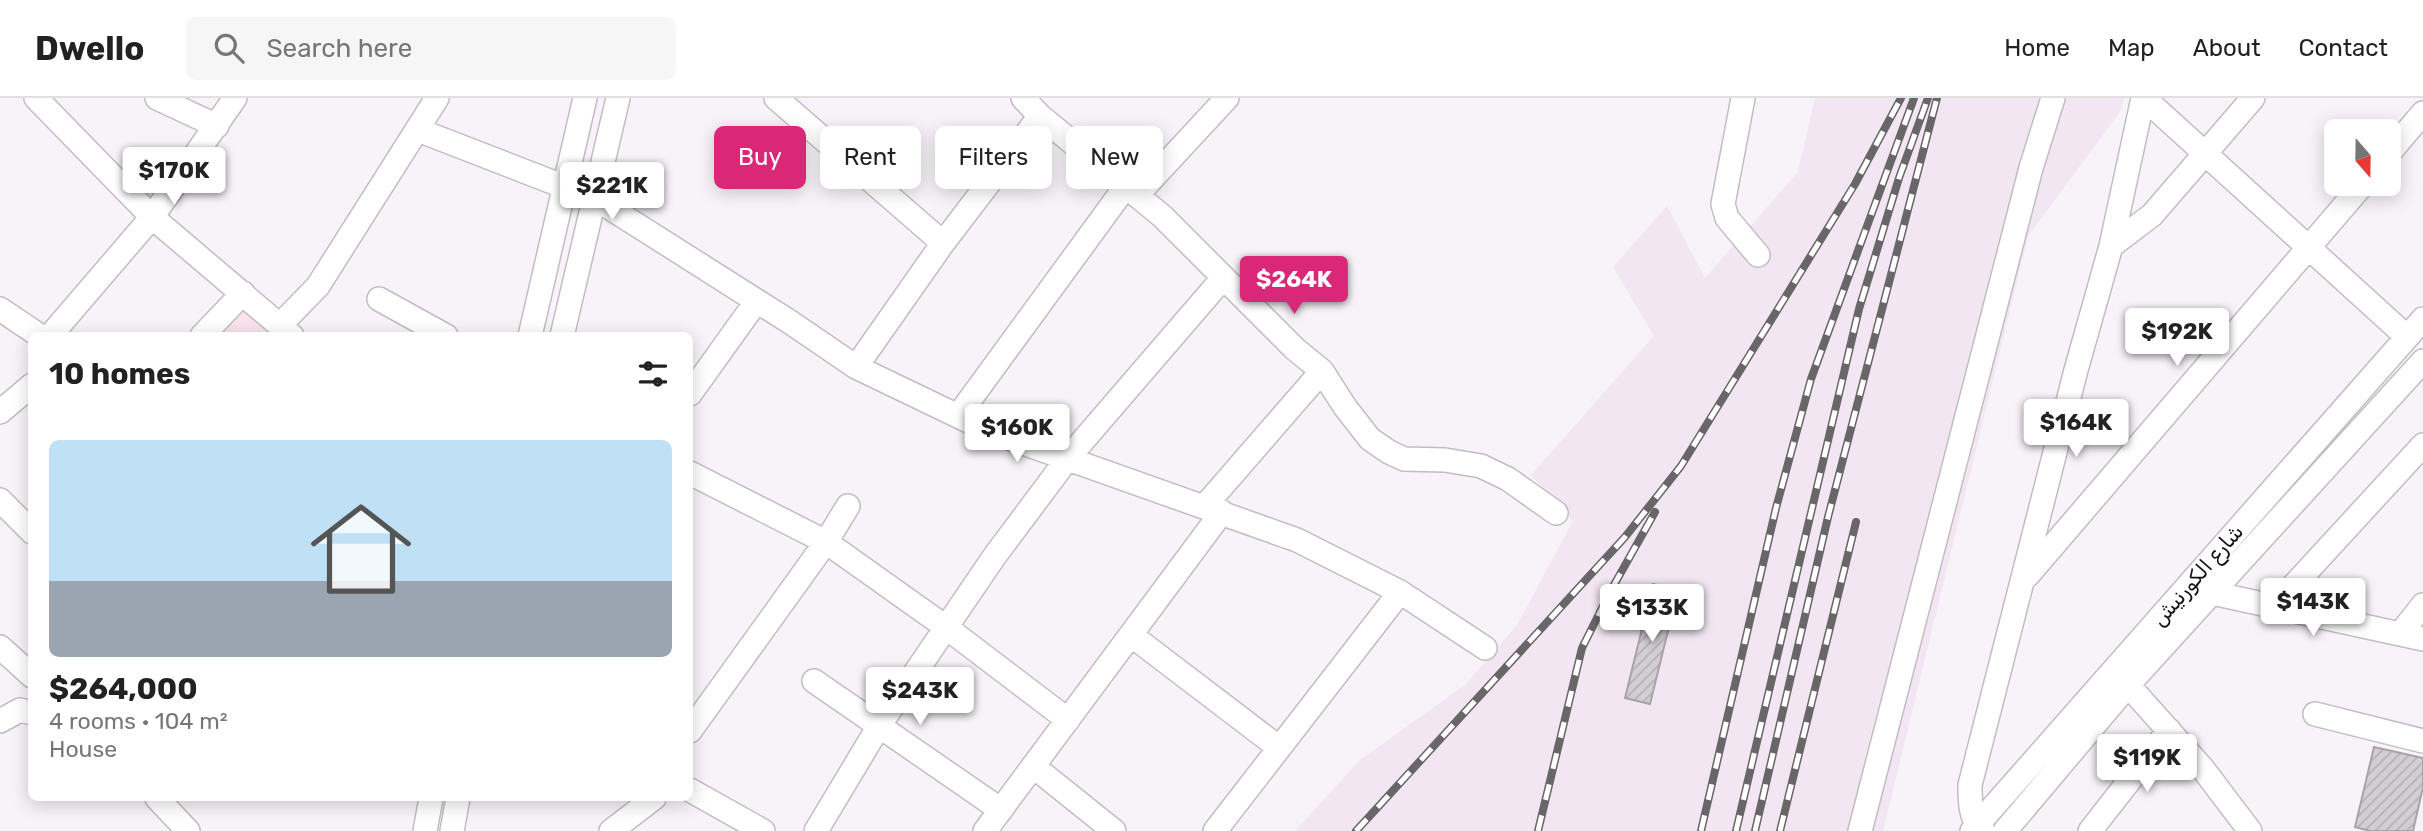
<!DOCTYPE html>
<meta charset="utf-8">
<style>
:root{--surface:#fff;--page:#f6f6f6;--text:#222;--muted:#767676;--line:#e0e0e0;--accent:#db2777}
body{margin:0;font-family:Rubik,"Noto Naskh Arabic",sans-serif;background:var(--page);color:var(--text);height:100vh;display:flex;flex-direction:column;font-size:26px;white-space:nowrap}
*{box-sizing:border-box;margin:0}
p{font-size:23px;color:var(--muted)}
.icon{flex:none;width:38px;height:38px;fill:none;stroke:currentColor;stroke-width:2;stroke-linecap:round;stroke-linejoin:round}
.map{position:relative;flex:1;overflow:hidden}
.drawer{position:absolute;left:28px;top:234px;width:665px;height:469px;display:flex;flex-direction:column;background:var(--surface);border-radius:10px;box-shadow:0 4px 18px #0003}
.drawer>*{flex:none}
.top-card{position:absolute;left:714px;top:28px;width:665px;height:63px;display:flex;gap:14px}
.needle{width:46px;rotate:160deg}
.tools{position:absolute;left:2324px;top:21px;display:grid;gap:14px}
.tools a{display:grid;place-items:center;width:77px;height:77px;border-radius:10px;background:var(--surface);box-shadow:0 4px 18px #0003;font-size:35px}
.price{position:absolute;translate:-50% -60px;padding:0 16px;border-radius:7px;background:#fff;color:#222;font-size:23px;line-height:46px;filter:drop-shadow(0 2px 4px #0008)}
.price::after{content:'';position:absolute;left:50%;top:42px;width:21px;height:16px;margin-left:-10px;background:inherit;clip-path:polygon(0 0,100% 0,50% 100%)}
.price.on{background:var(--accent);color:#fff}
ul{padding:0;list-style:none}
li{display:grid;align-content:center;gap:14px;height:371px;padding:0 21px}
li span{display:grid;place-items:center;height:217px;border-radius:10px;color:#555}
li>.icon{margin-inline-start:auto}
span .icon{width:126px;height:126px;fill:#fffc;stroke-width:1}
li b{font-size:30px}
h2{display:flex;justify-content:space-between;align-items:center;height:84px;padding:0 21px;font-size:30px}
.pill{padding:0 24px;border-radius:10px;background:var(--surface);box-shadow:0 4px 18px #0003;font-size:24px;line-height:63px}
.pill.on{background:var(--accent);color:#fff}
header{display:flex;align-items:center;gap:42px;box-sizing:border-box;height:98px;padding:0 35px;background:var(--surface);border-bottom:2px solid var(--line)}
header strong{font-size:33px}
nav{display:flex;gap:38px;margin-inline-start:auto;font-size:24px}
.search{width:490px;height:63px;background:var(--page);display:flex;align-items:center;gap:18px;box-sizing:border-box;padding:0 24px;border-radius:10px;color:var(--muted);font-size:26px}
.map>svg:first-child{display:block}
</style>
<header>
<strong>Dwello</strong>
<div class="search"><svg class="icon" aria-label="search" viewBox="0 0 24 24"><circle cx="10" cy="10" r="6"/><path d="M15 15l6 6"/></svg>Search here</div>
<nav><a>Home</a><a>Map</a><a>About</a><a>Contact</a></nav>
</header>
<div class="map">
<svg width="2423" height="733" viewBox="0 0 2423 733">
<defs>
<pattern id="building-hatch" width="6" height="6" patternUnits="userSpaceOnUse" patternTransform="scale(1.75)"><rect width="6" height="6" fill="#d3ced3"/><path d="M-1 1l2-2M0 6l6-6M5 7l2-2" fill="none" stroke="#b4b0b4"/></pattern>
</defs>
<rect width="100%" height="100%" fill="#f7f3f8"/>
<!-- built -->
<path fill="#f1e6f1" d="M1815,0H2124L2120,14L2028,138L1883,733H1295L1360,662L1466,586L1517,527L1573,423L1531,377L1654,238L1613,169L1667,108L1705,180L1798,74Z"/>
<!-- education -->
<path fill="#fbe3ee" d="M240,210L271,238H214Z"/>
<!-- building -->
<path fill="url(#building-hatch)" stroke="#a7a3a7" stroke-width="2" d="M1653,486L1678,492L1650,606L1625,600Z
M2374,649L2423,660V689L2413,733H2370L2355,729Z"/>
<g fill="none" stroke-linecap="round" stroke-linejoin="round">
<!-- minor casing -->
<g stroke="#c2bdc2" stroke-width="26">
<path id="minor" d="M36,0L152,119L292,238
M157,0L217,28
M776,0L943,145
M1023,0L1040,18L1162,118L1295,251L1322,273L1345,309L1370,341L1389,354L1404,361L1445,362L1481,368L1508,381L1556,415
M1743,0L1723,106L1727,120L1758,157
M2144,0L2407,239
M418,32L596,101L790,224L856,269L989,333L1297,442L1400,494L1485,550
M2389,55L2423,15
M1137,97L1227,0
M2111,148L2152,117L2253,0
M379,201L446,238
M0,211L40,238
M280,227L318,188L437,0
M50,238L152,119L235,0
M202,238L243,195
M530,238L585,0
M562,238L618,0
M856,269L943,145L1040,18
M690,296L756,204
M0,314L32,287
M958,318L1126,88
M690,375L826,444L947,530L1068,622
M0,402L32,434
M1204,409L1322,273
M2028,477L2363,86
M2212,495L2423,541
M2274,509L2423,347
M2400,536L2423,507
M1131,537L1278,649
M0,549L32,578
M814,583L1001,712
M2128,587L2203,671L2250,733
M2315,616L2423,643
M0,623L20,612L32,615
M690,633L826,444L848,408
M1033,668L1114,733
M690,692L763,733
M157,700L188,733
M425,733L431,700
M452,733L458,700
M611,733L654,700
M816,733L879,628L994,459L1068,360L1223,180
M985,733L1222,414
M1215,733L1400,494
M1860,733L2031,70L2053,0
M1972,733L2423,221
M1983,733C1970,721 1970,704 1970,687L2076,272L2111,148L2143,0
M2005,733L2128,587L2423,263
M2090,733L2169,632"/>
</g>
<!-- minor -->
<use href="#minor" stroke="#fff" stroke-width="23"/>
<!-- rail casing -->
<g stroke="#696669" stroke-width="8">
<path id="rail" d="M1356,733L1625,439L1681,368L1855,86L1901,0
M1538,733L1582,550L1610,494L1655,414
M1701,733L1776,410L1811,281L1914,0
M1736,733L1859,211L1899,80L1928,0
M1755,733L1828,419L1937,0
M1780,733L1856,424"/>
</g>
<!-- rail -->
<use href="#rail" stroke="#fff" stroke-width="5" stroke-dasharray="16" stroke-linecap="butt"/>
</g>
<g text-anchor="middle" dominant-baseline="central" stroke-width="5" stroke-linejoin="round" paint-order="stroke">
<!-- street labels -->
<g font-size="21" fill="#151315" stroke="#fff">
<text transform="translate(2197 477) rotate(-49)">شارع الكورنيش</text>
</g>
</g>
</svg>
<div class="tools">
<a><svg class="needle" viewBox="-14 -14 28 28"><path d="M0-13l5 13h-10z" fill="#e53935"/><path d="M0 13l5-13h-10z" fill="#767676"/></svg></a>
</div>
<b class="price" style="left:174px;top:109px">$170K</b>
<b class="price" style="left:612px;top:124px">$221K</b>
<b class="price on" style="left:1294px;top:218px">$264K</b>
<b class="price" style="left:2177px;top:270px">$192K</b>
<b class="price" style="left:2076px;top:361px">$164K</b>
<b class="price" style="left:1017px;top:366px">$160K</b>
<b class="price" style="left:2313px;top:540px">$143K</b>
<b class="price" style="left:1652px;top:546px">$133K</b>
<b class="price" style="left:920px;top:629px">$243K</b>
<b class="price" style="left:2147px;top:696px">$119K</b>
<div class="top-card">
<a class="pill on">Buy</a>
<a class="pill">Rent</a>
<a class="pill">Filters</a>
<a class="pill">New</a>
</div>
<section class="drawer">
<h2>10 homes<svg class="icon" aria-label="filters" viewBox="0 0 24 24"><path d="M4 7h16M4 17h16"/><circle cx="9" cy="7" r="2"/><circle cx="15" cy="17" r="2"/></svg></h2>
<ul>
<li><span style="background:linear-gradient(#bfe0f5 65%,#9aa5b1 0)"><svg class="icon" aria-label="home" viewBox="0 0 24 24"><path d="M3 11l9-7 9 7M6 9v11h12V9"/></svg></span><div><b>$264,000</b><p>4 rooms · 104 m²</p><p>House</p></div></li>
</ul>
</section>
</div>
